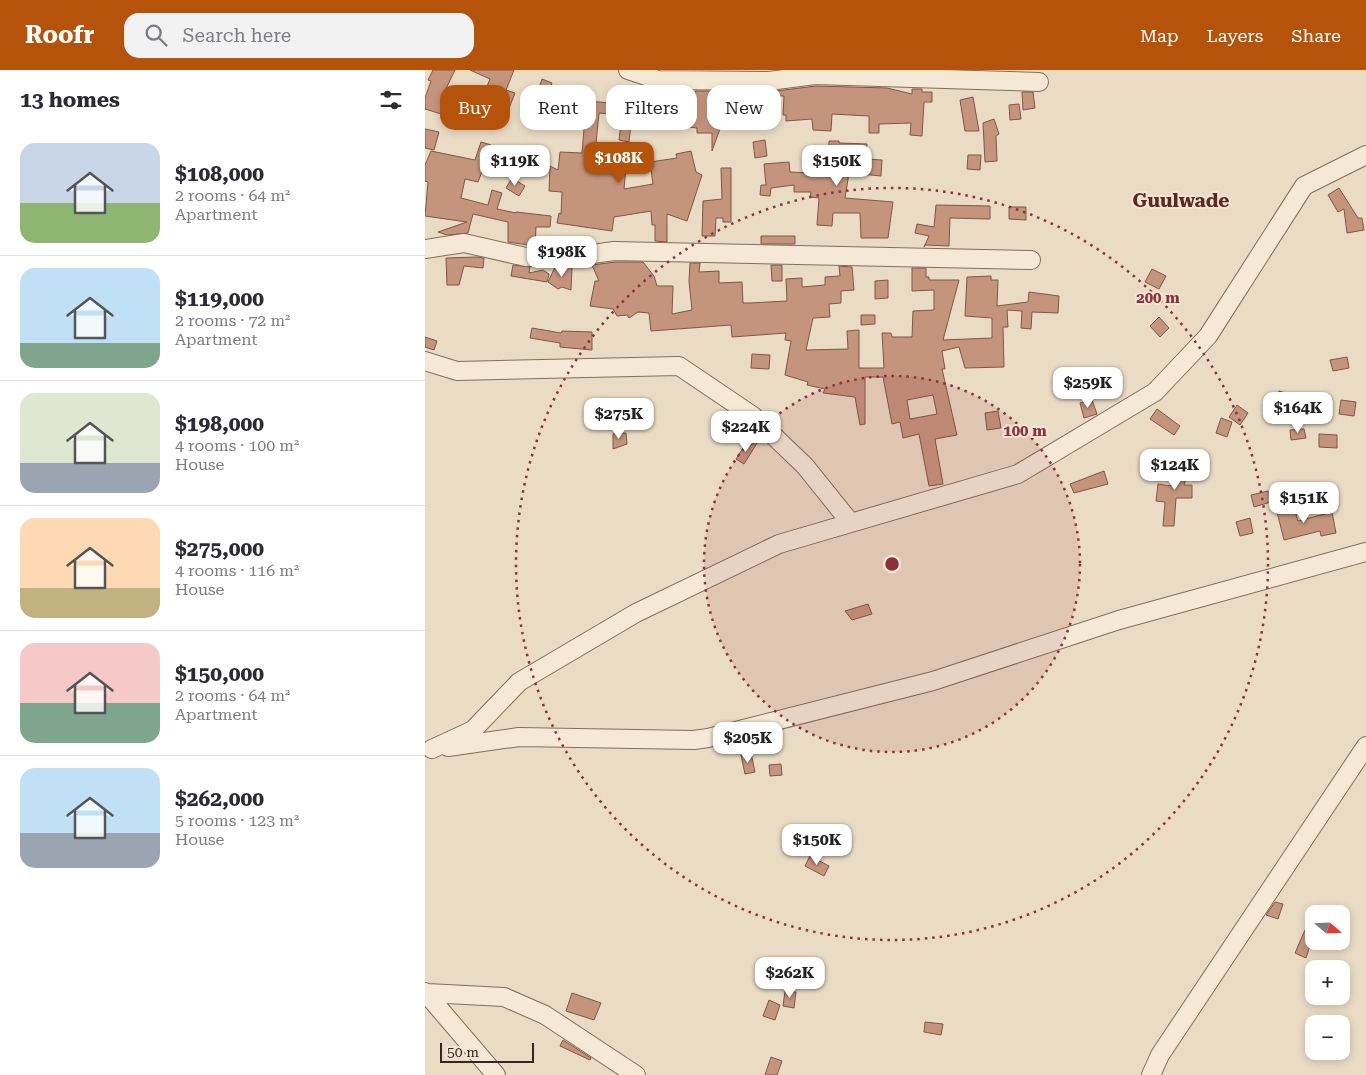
<!DOCTYPE html>
<meta charset="utf-8">
<style>
:root{--surface:#fff;--page:#f2f2f3;--text:#2b2b33;--muted:#7c7c81;--line:#e1e1e2;--accent:#b45309}
body{margin:0;font-family:"Roboto Serif",serif;background:var(--page);color:var(--text);height:100vh;display:flex;flex-direction:column;font-size:19px;white-space:nowrap}
*{box-sizing:border-box;margin:0}
p{font-size:16px;color:var(--muted)}
.icon{flex:none;width:28px;height:28px;fill:none;stroke:currentColor;stroke-width:2;stroke-linecap:round;stroke-linejoin:round}
.map{position:relative;flex:1;overflow:hidden}
.sheet{display:flex;flex-direction:column;background:var(--surface);width:425px}
.sheet>*{flex:none}
.top-card{position:absolute;left:15px;top:15px;width:475px;height:45px;display:flex;gap:10px}
.needle{width:32px;rotate:109deg}
.tools{position:absolute;left:880px;top:835px;display:grid;gap:10px}
.tools a{display:grid;place-items:center;width:45px;height:45px;border-radius:10px;background:var(--surface);box-shadow:0 2px 8px #0003;font-size:25px}
.scale{position:absolute;left:15px;bottom:12px;width:94px;box-sizing:border-box;padding-left:5px;border:2px solid #34271f;border-top:0;font-size:14px;line-height:18px;white-space:nowrap;color:#34271f;-webkit-text-stroke:4px #f2e6d3;paint-order:stroke}
.price{position:absolute;translate:-50% -42px;padding:0 11px;border-radius:10px;background:#fff;color:#222;font-size:16px;line-height:32px;filter:drop-shadow(0 1px 2px #0008)}
.price::after{content:'';position:absolute;left:50%;top:30px;width:15px;height:11px;margin-left:-8px;background:inherit;clip-path:polygon(0 0,100% 0,50% 100%)}
.price.current{background:var(--accent);color:#fff}
ul{padding:0;list-style:none}
li{display:flex;align-items:center;gap:15px;height:125px;padding:0 20px}
li+li{border-top:1px solid var(--line)}
li span{display:grid;place-items:center;flex:none;width:140px;height:100px;border-radius:15px;color:#555}
li>.icon{margin-inline-start:auto}
span .icon{width:60px;height:60px;fill:#fffc;stroke-width:1}
li b{font-size:21px}
h2{display:flex;justify-content:space-between;align-items:center;height:60px;padding:0 20px;font-size:21px}
.pill{padding:0 18px;border-radius:15px;background:var(--surface);box-shadow:0 2px 8px #0003;font-size:18px;line-height:45px}
.pill.current{background:var(--accent);color:#fff}
header{display:flex;align-items:center;gap:30px;box-sizing:border-box;height:70px;padding:0 25px;background:var(--accent);color:#fff}
header strong{font-size:24px}
nav{display:flex;gap:28px;margin-inline-start:auto;font-size:18px}
.search{width:350px;height:45px;background:var(--page);display:flex;align-items:center;gap:12px;box-sizing:border-box;padding:0 18px;border-radius:15px;color:var(--muted);font-size:19px}
main{display:flex;flex:1;min-height:0}
.map>svg:first-child{display:block}
</style>
<header>
<strong>Roofr</strong>
<div class="search"><svg class="icon" aria-label="search" viewBox="0 0 24 24"><circle cx="10" cy="10" r="6"/><path d="M15 15l6 6"/></svg>Search here</div>
<nav><a>Map</a><a>Layers</a><a>Share</a></nav>
</header>
<main>
<section class="sheet">
<h2>13 homes<svg class="icon" aria-label="filters" viewBox="0 0 24 24"><path d="M4 7h16M4 17h16"/><circle cx="9" cy="7" r="2"/><circle cx="15" cy="17" r="2"/></svg></h2>
<ul>
<li><span style="background:linear-gradient(#c9d6e8 60%,#8fb573 0)"><svg class="icon" aria-label="home" viewBox="0 0 24 24"><path d="M3 11l9-7 9 7M6 9v11h12V9"/></svg></span><div><b>$108,000</b><p>2 rooms · 64 m²</p><p>Apartment</p></div></li>
<li><span style="background:linear-gradient(#bfe0f5 75%,#7fa58c 0)"><svg class="icon" aria-label="home" viewBox="0 0 24 24"><path d="M3 11l9-7 9 7M6 9v11h12V9"/></svg></span><div><b>$119,000</b><p>2 rooms · 72 m²</p><p>Apartment</p></div></li>
<li><span style="background:linear-gradient(#dfe7d0 70%,#9aa5b1 0)"><svg class="icon" aria-label="home" viewBox="0 0 24 24"><path d="M3 11l9-7 9 7M6 9v11h12V9"/></svg></span><div><b>$198,000</b><p>4 rooms · 100 m²</p><p>House</p></div></li>
<li><span style="background:linear-gradient(#ffd9b3 70%,#c2b280 0)"><svg class="icon" aria-label="home" viewBox="0 0 24 24"><path d="M3 11l9-7 9 7M6 9v11h12V9"/></svg></span><div><b>$275,000</b><p>4 rooms · 116 m²</p><p>House</p></div></li>
<li><span style="background:linear-gradient(#f6c9c9 60%,#7fa58c 0)"><svg class="icon" aria-label="home" viewBox="0 0 24 24"><path d="M3 11l9-7 9 7M6 9v11h12V9"/></svg></span><div><b>$150,000</b><p>2 rooms · 64 m²</p><p>Apartment</p></div></li>
<li><span style="background:linear-gradient(#bfe0f5 65%,#9aa5b1 0)"><svg class="icon" aria-label="home" viewBox="0 0 24 24"><path d="M3 11l9-7 9 7M6 9v11h12V9"/></svg></span><div><b>$262,000</b><p>5 rooms · 123 m²</p><p>House</p></div></li>
</ul>
</section>
<div class="map">
<svg width="941" height="1005" viewBox="0 0 941 1005">
<rect width="100%" height="100%" fill="#eadbc4"/>
<!-- building -->
<path fill="#c5947d" stroke="#805644" fill-rule="evenodd" d="M8,0H30L17,27L32,32L26,47L0,39V28L6,11L3,10Z
M45,0H89L81,20L90,23L83,41L73,37L77,27L60,21L65,9Z
M117,9L127,13L122,27L112,24Z
M391,16L462,18L487,24V19H497V22H507V32H499L497,66L485,65L486,53L454,54V63H444V46L407,44L406,61L388,60L387,49L361,51V45H358L359,26H351V21Z
M270,21H316L314,34L316,54L296,56L287,81V63H272V58L236,54L237,30L270,28Z
M597,22H608L610,38L598,40Z
M548,27L554,61H540L535,30Z
M162,31L186,33L185,44L174,43L170,83L202,85L199,119L228,114L225,92L252,88L251,84L266,81L271,102L277,105L262,151L242,144V172L230,171V155H227L226,141L189,147L187,161L132,153L134,143L136,144L137,122L124,121L125,96L133,100L135,82L157,83L159,59L148,55L136,40L161,49Z
M594,34L596,49L585,50L584,35Z
M197,45H207L204,72L194,70Z
M569,49L574,64L571,66L572,91L560,92L558,53Z
M0,59L14,62L9,80L0,78Z
M340,70L342,86L330,88L328,72Z
M404,71H414V73L442,74L441,89L457,90L456,106L424,103L420,128L468,132L463,168H436L435,143H408L407,156L392,155L394,128L385,127L386,122H369V115L346,118L345,126L335,125L336,115H341L339,94L364,92L365,102L386,103L389,93H403Z
M56,72L66,75L62,88L53,112L40,109L36,128L63,135L67,120L77,123L72,139L91,143V142L126,146L125,157H111L110,176L83,172V152L48,144L43,163L22,165L13,162L42,152L0,146L3,112L0,111V95L6,81L50,90Z
M543,85H556L555,100L542,99Z
M296,98H306V152H298V148H291L290,166H277L278,131L297,129Z
M87,108L100,116L94,126L81,118Z
M914,118L933,148H937L939,160L922,163L919,139L913,142L903,125Z
M511,135L565,136V149L525,148L524,176L500,175L499,177L504,166L490,163L492,154L509,157Z
M584,137H601V150L584,149Z
M336,166H370V174H336Z
M52,187L59,188L58,198L39,196L34,215H22L21,188Z
M190,192H218L229,206L232,216H248L247,244L267,240L264,211L265,193H275L274,202L294,201V213L317,212L318,233H325L362,231L361,209L377,208V217L400,215V207L415,206L414,196L427,197L429,220L416,221V233L404,234L405,247L388,248L381,280L423,279L422,261L434,260V298H459L457,263H466L467,267H487L488,241L509,240V220L487,221V198H501V207H504V210H534L518,270L567,268V248L540,246L542,207L566,206V210H573L572,236L603,232L604,222L634,226L633,243L607,242L606,259L596,258L597,241L582,240L583,257H578L579,297L540,298L534,277L517,281L520,299H517L532,365L510,369L518,414L504,416L494,364L478,368L475,352L467,354L458,307H440V354L435,355L430,327L398,323L400,319L382,315L383,312L360,305L366,271L360,270L361,263L307,267L306,255L226,261L224,243L213,242L204,248L202,245L192,246L188,239L165,236L170,211H174L167,195ZM508,325L512,344L485,349L482,330Z
M88,195L105,197L104,203L118,200L124,204L122,212L86,206Z
M346,195H357V211H347Z
M138,196L147,198L146,220L137,217L133,219L123,212L130,197Z
M727,199L741,206L734,219L720,212Z
M463,210V228L450,229V211Z
M436,245H450V254L436,255Z
M734,247L744,258L735,267L725,256Z
M107,258L136,263L137,261L167,262V280L135,277V273L105,268Z
M0,267L12,271L9,280L0,277Z
M327,284L345,285L344,299L326,298Z
M922,287L924,298L908,301L905,290Z
M854,321L867,325L862,339L850,335Z
M667,330L672,344L659,348L655,333Z
M916,330L931,332L929,346L914,344Z
M812,335L823,343L815,355L804,347Z
M732,339L755,356L749,365L725,349Z
M573,341L576,358L562,360L560,343Z
M796,348L807,352L802,367L791,363Z
M879,359L881,368L866,370L865,360Z
M201,363L202,374L188,379V364Z
M894,364L912,365V378L894,377Z
M334,370L319,394L311,389L316,381Z
M757,384L768,388L759,415H767V428H751L749,456H738L740,432L731,431L733,414L746,416Z
M679,401L683,414L649,423L645,414Z
M843,421L846,432L829,437L826,425Z
M868,434L873,451L907,442L911,463L896,466L895,461L859,470L851,438Z
M825,448L828,463L815,466L811,452Z
M443,534L447,544L427,550L420,541Z
M326,683L330,702L320,704L316,685Z
M356,694L357,705L345,706L344,695Z
M385,786L404,796L399,806L380,796Z
M850,832L858,834L853,849L841,845Z
M880,860L889,863L881,888L870,883Z
M360,921L371,922L369,938L358,936Z
M147,923L176,933L169,950L141,941Z
M344,930L355,935L350,950L338,946Z
M500,952L518,954L516,965L499,962Z
M138,970L166,988L165,990L135,976Z
M346,987L357,991L352,1005H340Z"/>
<g fill="none" stroke-linecap="round" stroke-linejoin="round">
<!-- minor casing -->
<g stroke="#836d5c" stroke-width="20">
<path id="minor" d="M203,0L233,10L344,11L390,5L614,12
M0,179L39,173L101,187L160,185L189,181L606,190
M0,291L32,301L254,296L328,346L380,396L425,452
M23,677L94,667L269,670L283,668L508,611L694,550L941,482
M7,679L48,660L94,612L211,543L354,474L593,404L730,322L783,266L879,116L941,85
M0,922L71,1005
M2,923L79,927L120,945L211,1005
M726,1005L735,985L941,676"/>
</g>
<!-- minor -->
<use href="#minor" stroke="#f5e9d6" stroke-width="18"/>
</g>
<!-- distance rings -->
<circle cx="467" cy="494" r="188" fill="#8c313b" fill-opacity=".12"/>
<g fill="none" stroke="#8c313b" stroke-width="2.5" stroke-dasharray="2.5 5">
<circle cx="467" cy="494" r="188"/>
<circle cx="467" cy="494" r="376"/>
</g>
<g text-anchor="middle" dominant-baseline="central" stroke-width="4" stroke-linejoin="round" paint-order="stroke">
<!-- district labels -->
<g font-size="19" font-weight="bold" fill="#5d2922" stroke="#f2e6d3">
<text x="756" y="130">Guulwade</text>
</g>
</g>
<circle cx="467" cy="494" r="8" fill="#8c313b" stroke="#f2e6d3" stroke-width="2.5"/>
<g font-size="15" text-anchor="middle" font-weight="bold" fill="#8c313b" stroke="#f2e6d3" stroke-width="4" stroke-linejoin="round" paint-order="stroke">
<text x="733" y="233">200 m</text>
<text x="600" y="366">100 m</text>
</g>
</svg>
<div class="tools">
<a><svg class="needle" viewBox="-14 -14 28 28"><path d="M0-13l5 13h-10z" fill="#e53935"/><path d="M0 13l5-13h-10z" fill="#7c7c81"/></svg></a>
<a>+</a>
<a>−</a>
</div>
<div class="scale">50 m</div>
<b class="price current" style="left:194px;top:114px">$108K</b>
<b class="price" style="left:90px;top:117px">$119K</b>
<b class="price" style="left:412px;top:117px">$150K</b>
<b class="price" style="left:137px;top:208px">$198K</b>
<b class="price" style="left:663px;top:339px">$259K</b>
<b class="price" style="left:873px;top:364px">$164K</b>
<b class="price" style="left:194px;top:370px">$275K</b>
<b class="price" style="left:321px;top:383px">$224K</b>
<b class="price" style="left:750px;top:421px">$124K</b>
<b class="price" style="left:879px;top:454px">$151K</b>
<b class="price" style="left:323px;top:694px">$205K</b>
<b class="price" style="left:392px;top:796px">$150K</b>
<b class="price" style="left:365px;top:929px">$262K</b>
<div class="top-card">
<a class="pill current">Buy</a>
<a class="pill">Rent</a>
<a class="pill">Filters</a>
<a class="pill">New</a>
</div>
</div>
</main>
